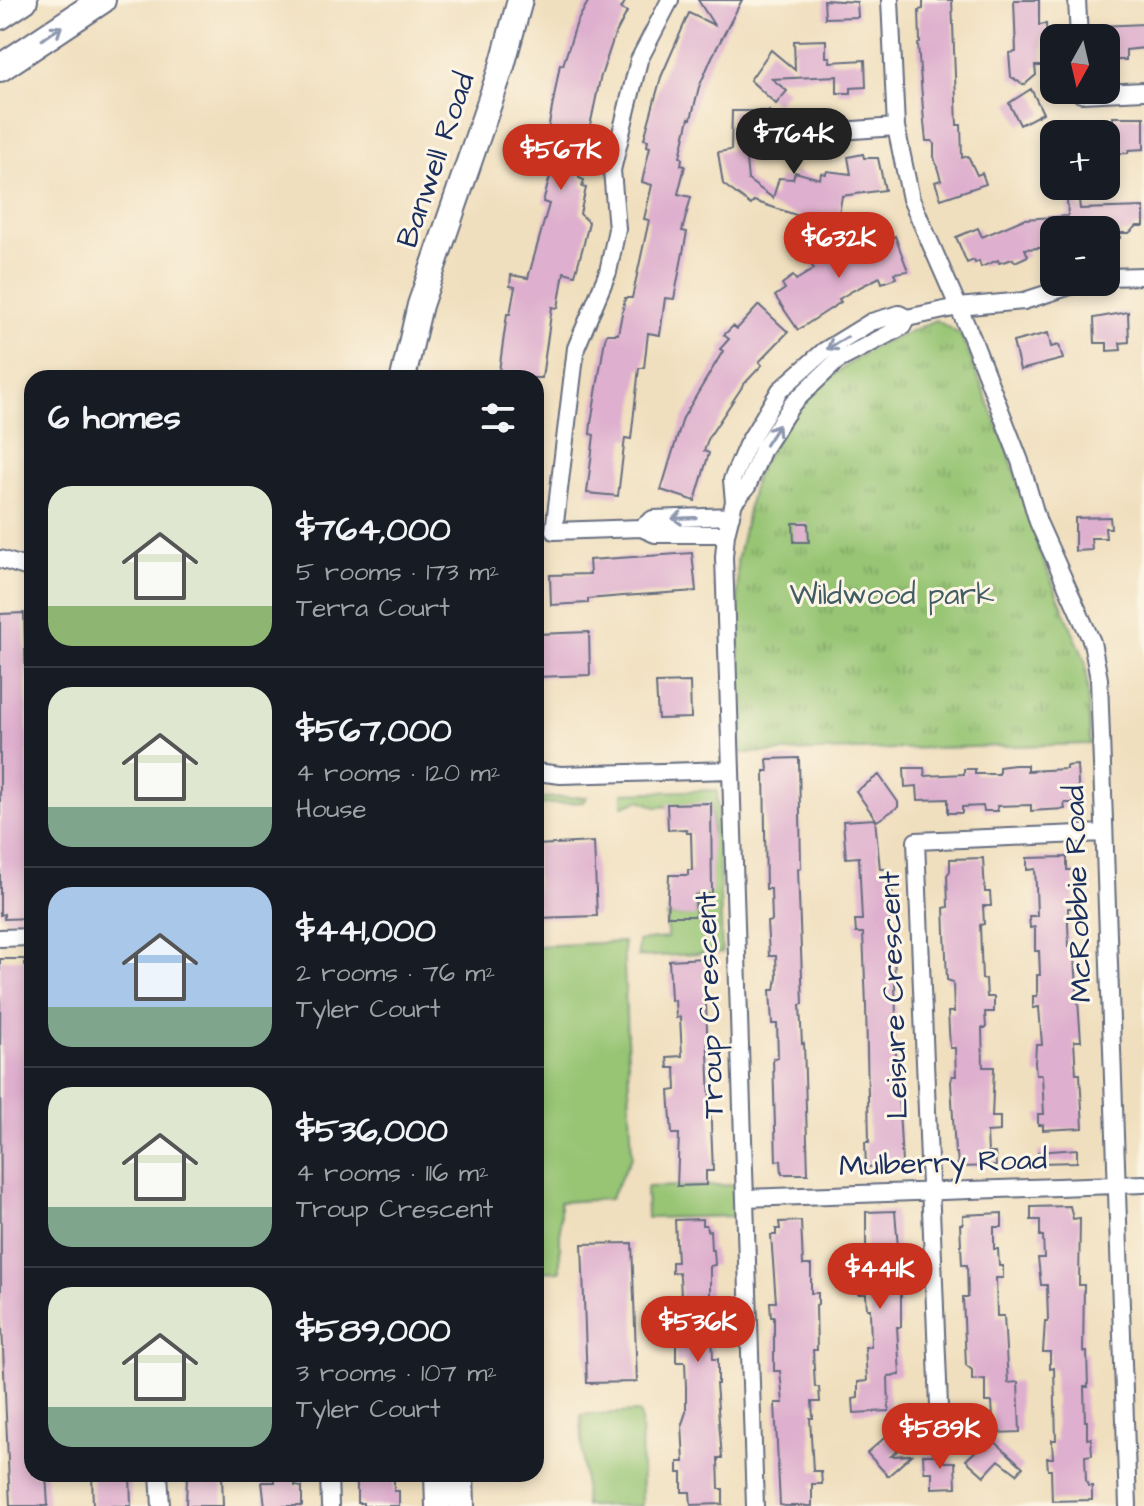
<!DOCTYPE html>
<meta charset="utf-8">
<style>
:root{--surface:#171b24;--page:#242831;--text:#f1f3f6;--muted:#9ea1a6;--line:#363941;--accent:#c8321e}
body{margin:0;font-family:"Architects Daughter",sans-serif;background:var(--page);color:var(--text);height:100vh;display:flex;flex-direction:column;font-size:30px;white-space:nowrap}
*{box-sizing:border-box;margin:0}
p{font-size:26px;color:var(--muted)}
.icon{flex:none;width:44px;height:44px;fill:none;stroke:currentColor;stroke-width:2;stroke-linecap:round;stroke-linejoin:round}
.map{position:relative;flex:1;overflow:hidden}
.sheet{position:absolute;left:24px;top:370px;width:520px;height:1112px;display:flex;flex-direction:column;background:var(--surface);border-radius:24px;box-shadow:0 4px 12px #0003}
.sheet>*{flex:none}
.needle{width:52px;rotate:188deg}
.controls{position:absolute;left:1040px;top:24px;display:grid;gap:16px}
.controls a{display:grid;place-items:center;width:80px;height:80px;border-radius:16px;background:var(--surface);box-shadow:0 4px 12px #0003;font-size:40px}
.price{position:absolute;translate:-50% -68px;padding:0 18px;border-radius:28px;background:var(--accent);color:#fff;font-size:26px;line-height:52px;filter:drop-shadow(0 2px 4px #0008)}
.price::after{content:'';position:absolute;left:50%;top:48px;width:24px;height:18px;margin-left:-12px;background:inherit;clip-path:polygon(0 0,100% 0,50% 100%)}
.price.active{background:#222;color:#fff}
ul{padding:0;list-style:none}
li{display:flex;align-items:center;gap:24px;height:200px;padding:0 24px}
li+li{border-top:2px solid var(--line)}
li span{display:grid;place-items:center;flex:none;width:224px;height:160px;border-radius:24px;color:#555}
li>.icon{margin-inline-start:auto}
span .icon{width:96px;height:96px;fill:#fffc;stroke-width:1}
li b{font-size:34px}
h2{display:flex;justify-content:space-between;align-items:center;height:96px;padding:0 24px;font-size:34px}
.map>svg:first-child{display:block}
</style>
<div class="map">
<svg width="1144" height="1506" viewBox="0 0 1144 1506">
<defs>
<pattern id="park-tufts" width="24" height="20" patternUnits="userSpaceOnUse" patternTransform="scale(2)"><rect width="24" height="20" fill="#97c573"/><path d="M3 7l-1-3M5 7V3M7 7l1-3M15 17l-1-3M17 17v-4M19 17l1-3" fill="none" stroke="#7aa062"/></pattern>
</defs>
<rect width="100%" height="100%" fill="#fcf5e5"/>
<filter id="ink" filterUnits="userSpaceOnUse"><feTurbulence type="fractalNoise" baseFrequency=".0125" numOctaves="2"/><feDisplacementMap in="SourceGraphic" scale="16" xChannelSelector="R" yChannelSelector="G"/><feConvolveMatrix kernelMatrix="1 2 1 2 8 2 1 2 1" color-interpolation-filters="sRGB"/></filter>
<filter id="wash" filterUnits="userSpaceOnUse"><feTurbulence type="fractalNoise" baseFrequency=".006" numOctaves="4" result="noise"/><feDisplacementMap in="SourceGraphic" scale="32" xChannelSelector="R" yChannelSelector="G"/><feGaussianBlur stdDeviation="1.8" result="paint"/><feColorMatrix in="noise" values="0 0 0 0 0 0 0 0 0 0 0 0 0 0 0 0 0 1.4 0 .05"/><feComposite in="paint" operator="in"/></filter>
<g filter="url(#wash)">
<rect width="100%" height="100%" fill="#f0dfbe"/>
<!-- green -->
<path fill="#97c573" stroke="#597a68" stroke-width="2" d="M717,790L722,953L638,957V941L667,938V916L696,915L695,895L712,830L711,804L656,807L640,800L623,806V793Z
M587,797L583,802L536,805V798Z
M623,942L632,1156L610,1199L560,1202V1271L536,1272V946Z
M735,1185V1216L647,1218L646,1187Z
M638,1412L641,1418L642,1506H585L581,1415Z"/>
<!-- park -->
<path fill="url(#park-tufts)" stroke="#597a68" stroke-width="2" d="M936,320L961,335L1007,448L1043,560L1086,663L1090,744L741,753L737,561L756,473L803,397L870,349Z"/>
<g id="blocks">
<!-- building -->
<path fill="#deafce" d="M589,0H626L621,9L627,12L614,37L600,79L579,178L584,180L582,187L586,188L580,214L589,222L584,243L575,275L564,272L558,308L552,307L542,378H498L507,314H510L515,287L510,286L511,275L528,278L549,204L543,202L552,169L543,167L551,131L548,130L560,64L563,65L577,22Z
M698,0H742L712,57L699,87L691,119L689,118L680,157L682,158L681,165L685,166L678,194L691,197L682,231L687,232L674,299L665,298L660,335L648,333L644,368H639L631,439L625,438L618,496L587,493L594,435L590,434L591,423L605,339L607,334H618L625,298H632L649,220L644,219L652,185L642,182L650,147L647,146L648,140L644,139L661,77L689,13L714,25Z
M824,0L857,2L858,17L825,18Z
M923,0H952L957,125H961L962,158L968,156L977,175L982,173L986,184L941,199L935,182L941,180L934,157V144L932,141H926L924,122L918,44L920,43L919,10L923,9Z
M1014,0H1039V25L1046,24L1047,38H1042L1043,66H1035L1036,75L1024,85L1011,77L1009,53L1016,52Z
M1144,24V48L1126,50V60H1113L1112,51H1106V38H1100V26Z
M826,40V57H830V62L865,60L866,87L851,88V93H837V76L772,79L787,91L776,104L750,80L771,50L795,70L794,41Z
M1031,89L1043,113L1020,125L1009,103Z
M732,111H769V128H764V139H744L748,180L773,198L779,178L793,179L795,172L820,179L821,173L826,174L827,171L851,174L848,157L863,154L864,158H878L885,190L842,196L839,214L827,213L826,220L802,217L754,201L751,205L723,184L718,152L731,150Z
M1113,117H1144V149L1129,150L1128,153L1106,154V125L1113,124Z
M1067,200H1079L1080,209L1144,207V226H1137L1129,233H1120V238H1106V230H1054V247L1025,249L1028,256L1015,262L1013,259L999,263L998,260L981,267L979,261L975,263L974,260L967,263L956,237L978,228L982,237L1024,219L1068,216Z
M895,236L908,271L894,273L896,278L882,283L880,277L852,291L839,299L841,302L798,330L775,296L785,289L782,284L793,276L796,280L814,269L811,264L824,256L826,260L856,245L858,250Z
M759,305L788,332L759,362L762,365L744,384L709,437L704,451L709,453L695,501L661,490L683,418L723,351L720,349L729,339L724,335L733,326L737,329Z
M1128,312L1129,342L1120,343L1121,350L1107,351V343H1095L1094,318Z
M1048,333L1051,347L1059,345L1063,359L1020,370L1013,342Z
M1110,517L1111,528H1105L1106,538H1091L1092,550L1075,551V518Z
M793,523H808L809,542H794Z
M692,553L696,591L623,596L588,599V603L551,605L550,575L590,574L589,560Z
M24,613L32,918L4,919V914L0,915V614Z
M589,632L590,675L536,677V634Z
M690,682L691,718L658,719L656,683Z
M799,758L801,868L798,869L803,1004L800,1005L802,1044L804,1043L808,1174H782L781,1160L776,1161L773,1058H778L777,1024H772L770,990H775L777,977L776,956H769L768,938L767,922L772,921L771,889H766L764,771H768L767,759Z
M1015,765H1027V771L1066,769V766L1077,765L1079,803H1064L1065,809L1047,810L1031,811V805L997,806L998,811H984L983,806L962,807V813H948V799L918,800L917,786L905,787L904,768H924L925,776L964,774V769H975V774H999V767Z
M879,775L898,802V807L877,821L856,791Z
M711,803L712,894L695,895L696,916H667L669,875H688V870H692L691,833H687L686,829L668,830L667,804Z
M875,819L880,869H887V882L892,881L893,917H890L891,950L894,949L896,1018H894L902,1163L900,1166L866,1167L865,1142H869L866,1005L863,933H856L855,920H862L859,857L846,858L843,821Z
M594,842L597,916L536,918V845Z
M1067,857V870H1074V908H1068V924L1069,946H1074L1081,1041H1074L1076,1074H1080L1083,1128L1043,1130V1125H1038V1114H1044L1042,1075H1036L1035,1063L1036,1045H1042L1039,1007L1033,1008V996H1037V975H1040L1039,951H1035V927L1030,928L1029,916H1037L1036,886L1035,869L1027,870V858Z
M983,858L985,892H990L991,906H983L984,924L980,925L982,979H986L987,997H994V1012H985L986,1028H982L983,1067H994L992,1117H1000V1131L987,1132L988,1153H995L996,1166L958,1167L957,1153H955L951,1082L952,1076H956L955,1048H950L948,1012H954L953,982L947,980L944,908L948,907L947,875L950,871V859Z
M704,958L713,1171H706V1185L677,1186L679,1134H672L669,1091L676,1090L675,1068H668L667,1057L682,1056L680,1017L676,1018L675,1000H671L669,960Z
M0,959H25V965L31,964L32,1028H29L32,1062V1474H46L48,1506H10L1,1303Z
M1077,1149V1162L1039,1163L1038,1152Z
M1070,1206L1073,1219L1080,1218L1079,1285H1084L1083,1352H1087L1088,1387H1084L1085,1421H1087V1439L1091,1438L1092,1455L1085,1456L1086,1480L1088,1486H1092V1500L1052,1501L1051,1470H1048L1047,1458H1053L1052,1440H1056L1054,1368L1050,1369V1352H1043L1045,1321H1048L1047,1285H1041L1038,1258H1044L1043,1236H1040V1220H1031V1207Z
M895,1211L899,1260H895L896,1292H901V1327H897L900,1375L888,1376L889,1411L854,1413L853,1399L858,1398V1382L867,1381L865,1347H871L870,1309H867L866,1294H858L857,1280L858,1261L866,1260V1212Z
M1002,1213V1227H994V1249H998L999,1266H1003V1278H996L997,1316H1004L1008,1383L1018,1382L1020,1432L994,1433L992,1402H985V1379L972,1380V1370L966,1365L963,1297H968L967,1265H962L960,1224H963V1215Z
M702,1219V1225H706L707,1231L710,1230L711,1250H714L715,1265L710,1266V1296H713V1314H716V1329H712L713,1359H718V1384H716L722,1458H718L719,1489H723V1504L691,1505L690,1492H682V1473H678V1462H684L682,1424L686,1412V1387L685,1362H676V1334H679V1316L682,1315L680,1277L679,1272L672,1273V1262H677L675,1220Z
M801,1221L803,1265H811V1293H818V1304L816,1305L817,1350H813L815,1387H819L820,1402H812L813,1418H810L813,1471H821L822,1484H812V1506H785L780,1505L775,1403H783L780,1371H774V1317H771L770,1302H776L771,1235H776V1229H780L779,1222Z
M632,1243L637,1382L587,1383L582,1244Z
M897,1427L909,1441L891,1456L912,1455L888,1476L867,1453Z
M982,1430L1023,1467L1017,1474L999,1460L984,1476L966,1460L979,1448L971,1441Z
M923,1455H940L939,1459H944V1462H955L956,1487L932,1488V1472H924Z
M92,1474H130L131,1506H93Z
M187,1474H222L223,1506H186Z
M357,1476L394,1478V1491H399V1506H363V1503H357Z
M275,1478H295V1486L302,1487V1506H265L262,1482H275Z"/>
</g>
</g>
<g filter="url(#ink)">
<use href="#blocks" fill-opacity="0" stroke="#666d80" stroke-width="2"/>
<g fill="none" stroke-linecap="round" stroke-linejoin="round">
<!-- minor casing -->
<g stroke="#666d80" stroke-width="20">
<path id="minor" d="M670,0L639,60L612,170L617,229L608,272L576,348L554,531L641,528L655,534H726
M890,0L896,127L911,199L972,338L1020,461L1038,522L1092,642L1099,679L1128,1506
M1077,0L1079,38
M1081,90V94L1144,91
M812,133L896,127
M1106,277L1144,276
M734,502L747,487L763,449L793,403L837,361L902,327L907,318
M641,528L653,519L731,516
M0,559L32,569
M536,772L561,775L730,770
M0,938L32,937
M745,1198L1144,1184
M939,1406L916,841L1104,833
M159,1474L161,1506
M329,1474L330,1506
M755,1506L724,557L726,534L734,502L732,480L747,445L780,390L824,351L871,322L899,314L907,318L958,307L1024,301L1083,282"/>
</g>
<!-- secondary casing -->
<g stroke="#666d80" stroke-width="28">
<path id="secondary" d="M403,378L420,305L502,66L520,0
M437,1474L438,1506
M461,1474L462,1506"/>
</g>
<!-- primary casing -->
<g stroke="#666d80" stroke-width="30">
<path id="primary" d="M0,16L24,0
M0,68L102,0"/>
</g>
<!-- minor -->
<use href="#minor" stroke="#fff" stroke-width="16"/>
<!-- secondary -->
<use href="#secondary" stroke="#fff" stroke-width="24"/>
<!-- primary -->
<use href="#primary" stroke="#fff" stroke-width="26"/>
</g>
<!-- one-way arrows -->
<defs><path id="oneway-shaft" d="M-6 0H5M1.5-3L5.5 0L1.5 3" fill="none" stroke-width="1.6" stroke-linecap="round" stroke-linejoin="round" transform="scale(2)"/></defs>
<g stroke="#8d97ae">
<use href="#oneway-shaft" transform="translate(52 33) rotate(-34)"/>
<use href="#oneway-shaft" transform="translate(837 343) rotate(149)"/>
<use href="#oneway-shaft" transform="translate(772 435) rotate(-57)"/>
<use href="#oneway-shaft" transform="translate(684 518) rotate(178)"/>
</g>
</g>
<g text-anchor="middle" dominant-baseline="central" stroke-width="6" stroke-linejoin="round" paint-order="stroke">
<!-- street labels -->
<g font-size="30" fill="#1b2f5e" stroke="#fcf5e5">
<text transform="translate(436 160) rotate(-71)">Banwell Road</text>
<text transform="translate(1078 894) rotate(-92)">McRobbie Road</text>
<text transform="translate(894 995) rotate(-92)">Leisure Crescent</text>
<text transform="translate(710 1005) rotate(-92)">Troup Crescent</text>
<text transform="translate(943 1163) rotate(-2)">Mulberry Road</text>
</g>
<!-- park labels -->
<g font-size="30" fill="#405c64" stroke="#fcf5e5">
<text x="892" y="595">Wildwood park</text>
</g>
</g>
</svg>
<div class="controls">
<a><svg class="needle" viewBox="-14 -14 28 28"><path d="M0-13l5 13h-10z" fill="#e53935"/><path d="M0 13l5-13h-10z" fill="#9ea1a6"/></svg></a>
<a>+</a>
<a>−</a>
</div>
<b class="price active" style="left:794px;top:176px">$764K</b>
<b class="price" style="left:561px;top:192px">$567K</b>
<b class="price" style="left:839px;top:280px">$632K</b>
<b class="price" style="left:880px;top:1311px">$441K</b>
<b class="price" style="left:698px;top:1364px">$536K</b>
<b class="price" style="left:940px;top:1471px">$589K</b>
<section class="sheet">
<h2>6 homes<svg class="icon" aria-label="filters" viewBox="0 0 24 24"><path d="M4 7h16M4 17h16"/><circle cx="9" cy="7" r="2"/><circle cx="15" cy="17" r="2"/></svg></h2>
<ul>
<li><span style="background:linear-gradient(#dfe7d0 75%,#8fb573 0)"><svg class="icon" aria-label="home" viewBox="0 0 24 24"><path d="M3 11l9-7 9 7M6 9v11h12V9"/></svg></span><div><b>$764,000</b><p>5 rooms · 173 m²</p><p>Terra Court</p></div></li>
<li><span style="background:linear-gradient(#dfe7d0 75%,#7fa58c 0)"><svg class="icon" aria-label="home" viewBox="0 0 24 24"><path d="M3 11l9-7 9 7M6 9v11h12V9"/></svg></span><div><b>$567,000</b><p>4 rooms · 120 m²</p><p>House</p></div></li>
<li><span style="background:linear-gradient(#a9c7e8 75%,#7fa58c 0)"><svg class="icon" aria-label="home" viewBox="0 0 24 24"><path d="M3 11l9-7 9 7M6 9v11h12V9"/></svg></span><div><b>$441,000</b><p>2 rooms · 76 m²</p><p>Tyler Court</p></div></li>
<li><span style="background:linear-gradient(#dfe7d0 75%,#7fa58c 0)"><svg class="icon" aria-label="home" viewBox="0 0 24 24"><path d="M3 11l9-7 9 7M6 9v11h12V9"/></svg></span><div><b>$536,000</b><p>4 rooms · 116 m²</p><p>Troup Crescent</p></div></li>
<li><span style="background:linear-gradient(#dfe7d0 75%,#7fa58c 0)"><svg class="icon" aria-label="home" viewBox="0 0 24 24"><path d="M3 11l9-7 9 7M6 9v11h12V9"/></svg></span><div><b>$589,000</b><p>3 rooms · 107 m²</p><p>Tyler Court</p></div></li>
</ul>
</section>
</div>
